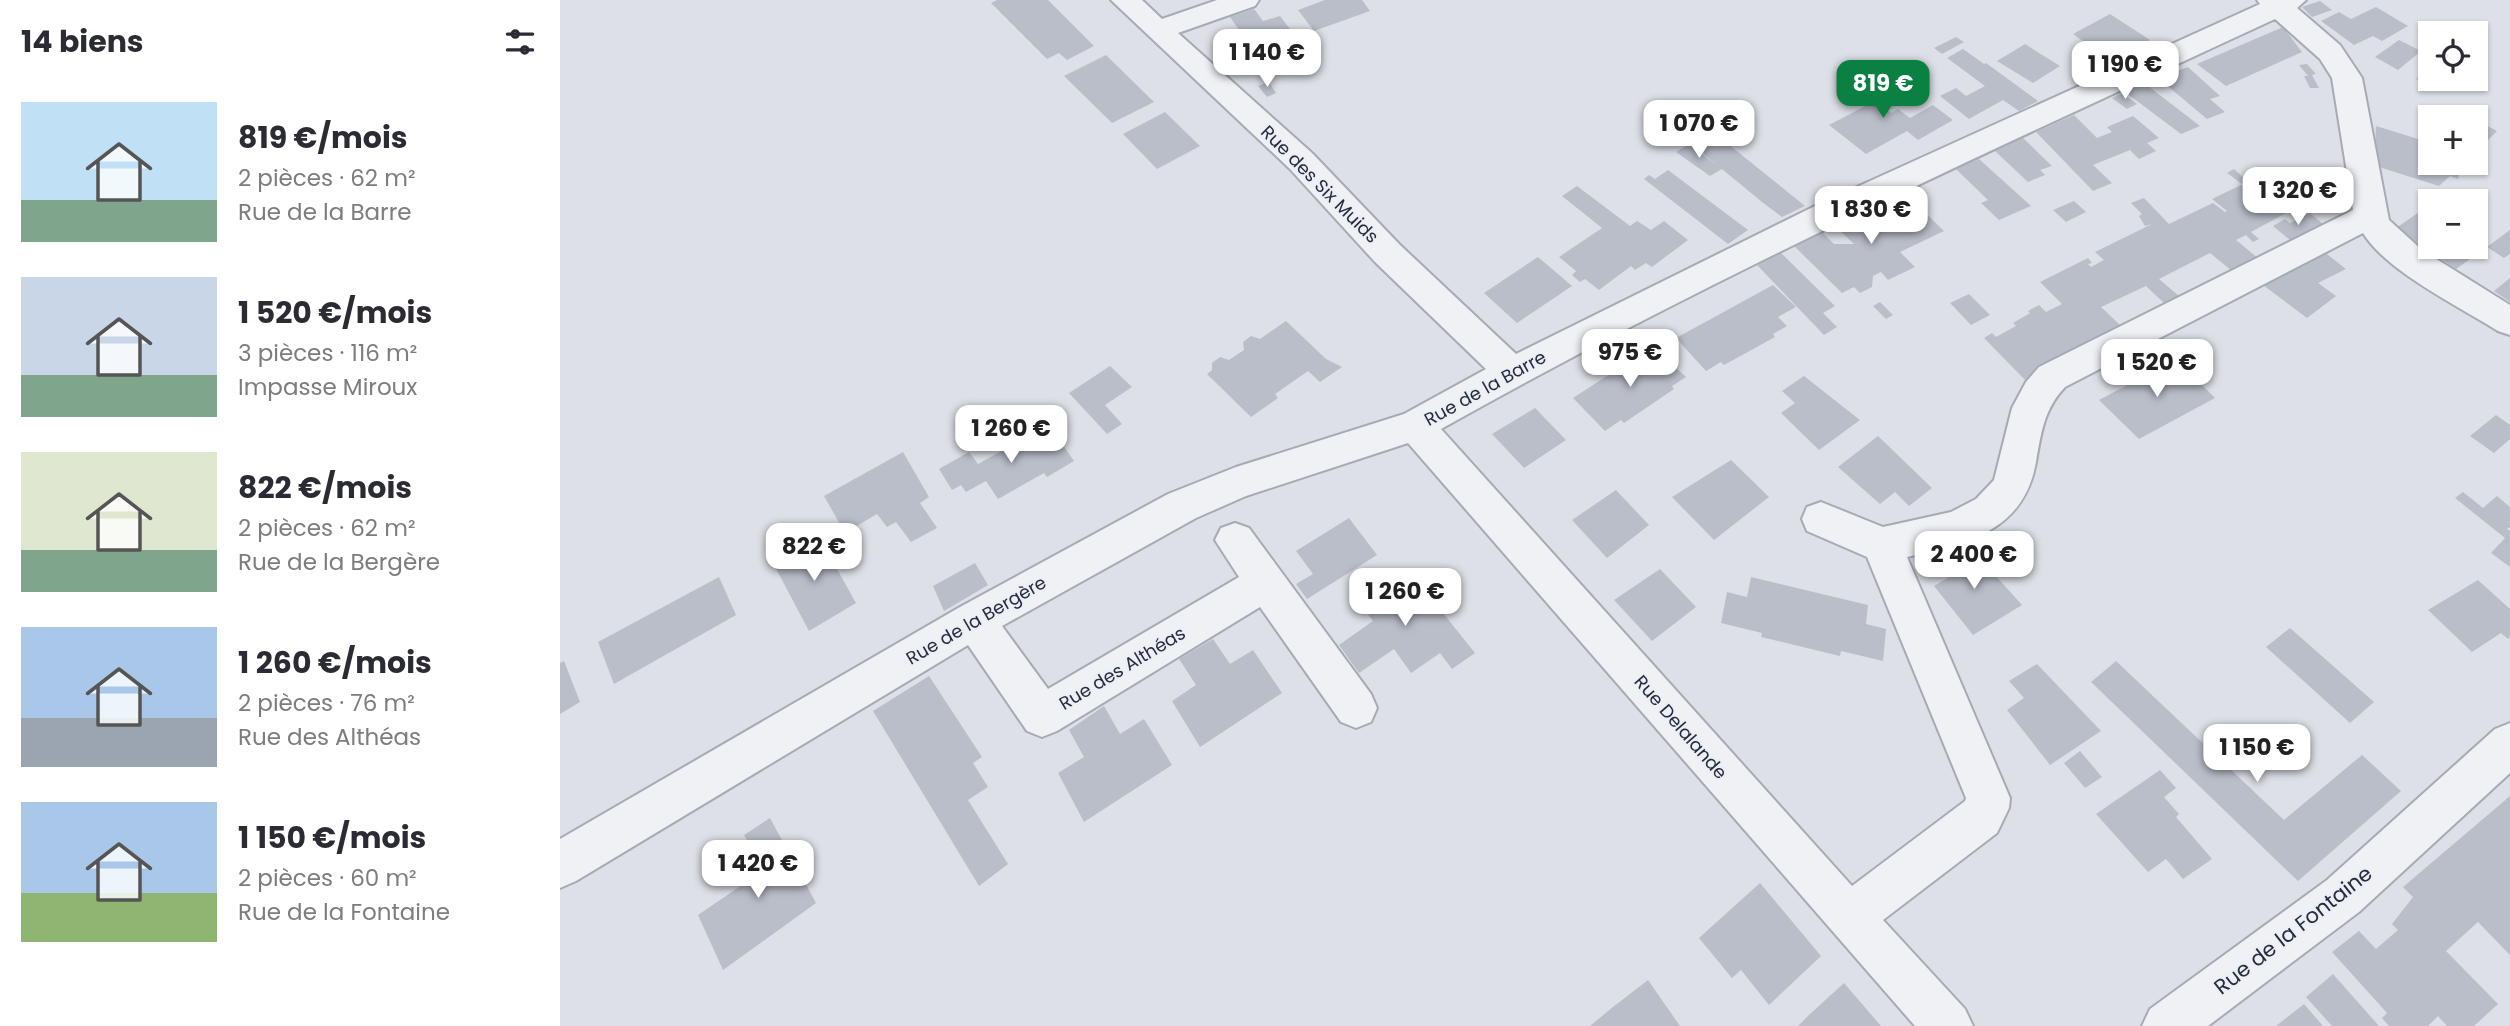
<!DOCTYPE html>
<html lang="fr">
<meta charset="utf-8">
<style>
:root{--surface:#fff;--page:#f2f2f3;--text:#2b2b33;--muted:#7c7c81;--accent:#0b8043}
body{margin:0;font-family:Poppins,sans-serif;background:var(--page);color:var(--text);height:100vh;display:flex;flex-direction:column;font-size:26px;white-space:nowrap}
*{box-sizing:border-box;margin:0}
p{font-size:23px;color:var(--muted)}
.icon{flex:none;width:38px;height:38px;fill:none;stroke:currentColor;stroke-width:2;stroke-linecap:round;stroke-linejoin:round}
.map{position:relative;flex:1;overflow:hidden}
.details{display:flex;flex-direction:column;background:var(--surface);width:560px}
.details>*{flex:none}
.buttons{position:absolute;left:1858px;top:21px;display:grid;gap:14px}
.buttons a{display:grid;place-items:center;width:70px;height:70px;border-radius:0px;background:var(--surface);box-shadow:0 2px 5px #0004;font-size:35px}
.price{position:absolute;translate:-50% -60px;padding:0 16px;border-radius:14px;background:#fff;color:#222;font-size:23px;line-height:46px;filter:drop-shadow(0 2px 4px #0008)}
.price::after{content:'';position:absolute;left:50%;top:42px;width:21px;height:16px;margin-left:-10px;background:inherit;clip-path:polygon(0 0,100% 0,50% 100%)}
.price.active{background:var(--accent);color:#fff}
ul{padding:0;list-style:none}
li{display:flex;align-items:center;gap:21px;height:175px;padding:0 21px}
li span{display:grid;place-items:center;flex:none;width:196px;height:140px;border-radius:0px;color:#555}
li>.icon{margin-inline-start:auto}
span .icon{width:84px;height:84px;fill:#fffc;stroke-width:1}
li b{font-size:30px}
h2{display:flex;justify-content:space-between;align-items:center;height:84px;padding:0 21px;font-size:30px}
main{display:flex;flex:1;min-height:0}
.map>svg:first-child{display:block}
</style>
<main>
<section class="details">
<h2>14 biens<svg class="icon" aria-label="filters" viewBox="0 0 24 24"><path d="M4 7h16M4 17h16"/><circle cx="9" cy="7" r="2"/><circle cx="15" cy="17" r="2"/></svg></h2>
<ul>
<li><span style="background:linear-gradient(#bfe0f5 70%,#7fa58c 0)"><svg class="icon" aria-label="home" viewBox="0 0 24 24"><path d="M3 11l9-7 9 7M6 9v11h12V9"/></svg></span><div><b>819 €/mois</b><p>2 pièces · 62 m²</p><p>Rue de la Barre</p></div></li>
<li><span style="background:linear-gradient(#c9d6e8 70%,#7fa58c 0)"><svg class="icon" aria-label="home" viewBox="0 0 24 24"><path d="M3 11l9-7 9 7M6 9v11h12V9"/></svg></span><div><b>1 520 €/mois</b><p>3 pièces · 116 m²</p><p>Impasse Miroux</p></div></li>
<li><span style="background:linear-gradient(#dfe7d0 70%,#7fa58c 0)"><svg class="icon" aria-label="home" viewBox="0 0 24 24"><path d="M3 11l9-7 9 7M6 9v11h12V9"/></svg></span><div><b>822 €/mois</b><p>2 pièces · 62 m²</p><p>Rue de la Bergère</p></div></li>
<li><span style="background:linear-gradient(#a9c7e8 65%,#9aa5b1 0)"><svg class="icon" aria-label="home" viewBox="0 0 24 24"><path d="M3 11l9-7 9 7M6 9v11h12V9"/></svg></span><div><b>1 260 €/mois</b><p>2 pièces · 76 m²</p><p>Rue des Althéas</p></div></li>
<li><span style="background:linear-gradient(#a9c7e8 65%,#8fb573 0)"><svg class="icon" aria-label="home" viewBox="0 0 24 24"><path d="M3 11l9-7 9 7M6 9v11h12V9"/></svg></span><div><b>1 150 €/mois</b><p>2 pièces · 60 m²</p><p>Rue de la Fontaine</p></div></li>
</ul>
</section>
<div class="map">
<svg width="1950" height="1026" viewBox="0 0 1950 1026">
<rect width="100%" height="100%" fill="#dde0e7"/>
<!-- building -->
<path fill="#babec9" d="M437,0H488L534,46L507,60L499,53L487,59L431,3Z
M765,0H802L810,11L754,31L738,10Z
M1760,1L1772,10L1752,17L1742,7Z
M1816,7L1848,26L1822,41L1813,36L1794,45L1761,21L1779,12L1791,19Z
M694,9L703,21L720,16L736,37L677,58L662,36L679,30L670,17Z
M1550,14L1590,40L1577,47L1566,41L1542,55L1513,34Z
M1723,27L1742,52L1666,86L1637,64Z
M1396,37L1404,42L1382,54L1374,48Z
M1839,40L1861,51L1838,70L1815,57Z
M1465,44L1479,53L1500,66L1473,83L1437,61Z
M1403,49L1424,64L1426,63L1478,101L1459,111L1443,100L1409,119L1380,96L1396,88L1406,96L1425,86L1387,58Z
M546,55L594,102L552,123L504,76Z
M1747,64L1756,74L1752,75L1759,88H1750L1744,76H1748L1739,65Z
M1628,67L1660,96L1650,99L1665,112L1647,119L1598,78Z
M1864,72L1871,79L1883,83L1876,89L1856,79Z
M1292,73L1323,97L1315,101L1331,113L1338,109L1350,118L1373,105L1393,120L1358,140L1347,131L1306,154L1269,125L1311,103L1279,79Z
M1339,80L1357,93L1345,100L1327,87Z
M709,82L716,93L707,97L698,86Z
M1584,83L1640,126L1621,134L1565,92Z
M1562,93L1577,104L1567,109L1552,98Z
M605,112L640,146L597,169L563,134Z
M1514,115L1537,138L1552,132L1547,127L1573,116L1599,138L1587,143L1596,151L1579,159L1570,150L1533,165L1552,183L1533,191L1476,132Z
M1132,116L1178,152L1245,206L1222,217L1202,202L1111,127Z
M1916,120L1937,131L1923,145L1916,141Z
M1816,126L1871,143V163H1904L1893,174L1899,175L1898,179L1890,176L1879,186L1819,167L1815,147Z
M1463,138L1492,166L1480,170L1485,175L1468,182L1435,151Z
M1129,144L1157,165L1162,169L1150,176L1116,152Z
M1419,159L1471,206L1439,220L1421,203L1428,200L1396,169Z
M1705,168L1724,183L1717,187L1741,205L1691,232L1699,239L1693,242L1686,235L1676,240L1699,259L1672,271L1650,253L1599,279L1619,296L1604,303L1586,286L1541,307L1560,325L1494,361L1468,383L1424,338L1432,333L1436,337L1456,326L1453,323L1470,313L1468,311L1479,305L1486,312L1502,304L1480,282L1528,258L1532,263L1528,264L1531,267L1544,260L1535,252L1592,224L1585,226L1579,216L1582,214L1571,203L1584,198L1609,224L1653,203L1665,212L1667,211L1652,199L1681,185L1697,195L1667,173L1674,169L1685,179Z
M1108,170L1188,230L1168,244L1084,179L1089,175L1095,179Z
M1017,186L1070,226L1077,221L1091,230L1104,221L1128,240L1092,267L1086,263L1075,270L1071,266L1039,290L1025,279L1020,282L1012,275L1016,271L999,257L1042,228L1002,196Z
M1350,198L1384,231L1340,252L1355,267L1328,280L1321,272L1313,276L1312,287L1300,293L1294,287L1282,293L1234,246L1262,232L1274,244H1294L1275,226L1301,213L1305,217Z
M1514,201L1526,212L1506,222L1493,210Z
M1871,204V247H1917L1927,254L1922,256L1917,254L1896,269L1836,228Z
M1750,213L1763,224L1731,241L1713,226L1725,219L1730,223Z
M1950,230V254L1944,258L1927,247Z
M1763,251L1786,269L1758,283L1776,296L1747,318L1699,282Z
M1221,253L1275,306L1263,313L1277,327L1264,335L1197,265Z
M978,257L1012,286L957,323L924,293Z
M1950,278V302L1934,291Z
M1213,285L1236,307L1218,317L1227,326L1213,334L1215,337L1164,365L1161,362L1146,371L1116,338Z
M1409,294L1430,315L1411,325L1390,303Z
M1320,302L1333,315L1326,319L1313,306Z
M726,321L766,359L782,367L760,382L748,371L715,394L718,398L691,417L647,374L652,370V363L660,357L669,360L684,350L683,342L691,336L700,339Z
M1093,346L1126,377L1112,386L1114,389L1064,423L1061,420L1045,431L1013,398Z
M1616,359L1655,398L1579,439L1539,400Z
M550,366L572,387L545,405L562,424L547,434L509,393Z
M1244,376L1300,420L1259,450L1221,413L1235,403L1222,391Z
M975,408L1006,440L964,468L932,434Z
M1936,415L1950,425V439L1934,453L1910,436Z
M489,425L514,461L487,477L484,473L438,499L426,481L406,492L401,485L392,490L379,469L409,452L418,464Z
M1318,436L1372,488L1349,506L1335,492L1320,504L1278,467Z
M343,452L369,497L360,503L377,528L351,542L336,522L327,527L317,514L285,533L264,496Z
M1171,460L1209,497L1154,540L1112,497Z
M1056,490L1089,525L1047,558L1012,520Z
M1903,492L1923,508L1937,496L1950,507V527L1947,529L1950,531V567L1931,553L1945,538L1895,498Z
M789,518L817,555L747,599L736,584L753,574L736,551Z
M258,535L296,603L249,631L212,561Z
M1404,545L1432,577L1435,575L1462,605L1413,635L1374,586L1391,576L1377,560Z
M415,563L428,585L384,611L373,586Z
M847,568L915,653L892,669L880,653L851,673L834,649L799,673L779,645L813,621L797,600Z
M1100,569L1136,607L1092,641L1054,600Z
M159,577L176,615L54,684L38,642Z
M1191,577L1308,605L1306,624L1326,629L1323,661L1281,651L1280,656L1201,637L1202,633L1161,623L1167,592L1187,597Z
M1918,580L1950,609V637L1948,639L1941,633L1912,652L1868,610Z
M1730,628L1814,702L1790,723L1706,647Z
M653,639L670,664L693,650L722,693L640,747L612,701L636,685L619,659Z
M4,661L20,702L0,714V663Z
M1556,661L1724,820L1802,755L1841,791L1738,881L1531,682Z
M1477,664L1541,731L1490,765L1447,710L1464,698L1449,681Z
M369,676L422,757L413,763L428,787L408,800L448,864L419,886L313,711Z
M544,706L560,734L584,719L612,765L524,822L498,773L524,757L509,730Z
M1520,751L1542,777L1525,788L1504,763Z
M1600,770L1616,788L1604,797L1619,814L1616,817L1652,859L1623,879L1606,859L1588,872L1536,814Z
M1950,796V955L1918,922L1886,951L1938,1004L1914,1026H1887L1878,1016L1868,1026H1829L1822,1018L1827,1013L1772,952L1799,931L1816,949L1838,930L1832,924L1853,897L1843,887Z
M210,818L256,903L163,970L138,915L204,870L184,835Z
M1200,883L1261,956L1209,1005L1181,970L1172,978L1139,938Z
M1773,974L1819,1026H1772L1746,997Z
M1088,980L1120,1026H1030L1053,1007Z
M1284,983L1321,1026H1238L1249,1015Z
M1744,1004L1763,1026H1716Z"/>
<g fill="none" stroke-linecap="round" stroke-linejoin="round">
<!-- minor casing -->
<g stroke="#a6aab4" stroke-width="4">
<path id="minor" d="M551,0H582L602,19L657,0H699L695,6L618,33L752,153L839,244L956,354L1255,206L1700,4L1697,0H1746L1737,8L1780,45L1802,78L1829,220L1862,250L1950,305V335L1938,331C1900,307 1826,271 1803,233L1505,387C1484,409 1481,433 1476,462C1464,531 1407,544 1347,557L1450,798L1449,808L1437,833L1323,920L1405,1009L1413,1026H1355L848,443L686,496L636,518L442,626L488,689L679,577L655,540L661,528L675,523L689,528L811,694L817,708L811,722L796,728L781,722L700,607L497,731L482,737L467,731L408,645L16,881L0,888V839L400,607L608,494L676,467L844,414L926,369L815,262L730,169ZM1715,19L1760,59L1772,78L1793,210L1479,367L1466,382L1452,408L1434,480L1416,499L1391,512L1323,527L1261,502L1247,507L1242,519L1247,531L1307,557L1406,798L1405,801L1292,886L881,429C1151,277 1434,149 1715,19Z
M1950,723V773L1799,912L1648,1026H1582L1590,1009L1767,880L1935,729Z"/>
</g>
<!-- minor -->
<use href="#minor" fill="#f0f1f5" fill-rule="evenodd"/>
</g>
<g text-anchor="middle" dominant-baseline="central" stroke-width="5" stroke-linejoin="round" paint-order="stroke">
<!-- street labels -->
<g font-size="18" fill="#272c3d" stroke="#eceff5">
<text transform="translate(760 184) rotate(45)">Rue des Six Muids</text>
<text transform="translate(925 388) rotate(-29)">Rue de la Barre</text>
<text transform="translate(416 620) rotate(-30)">Rue de la Bergère</text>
<text transform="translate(562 668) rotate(-31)">Rue des Althéas</text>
<text transform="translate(1121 727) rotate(49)">Rue Delalande</text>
</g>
<!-- near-street labels -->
<g font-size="21" fill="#272c3d" stroke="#eceff5">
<text transform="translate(1733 930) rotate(-38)">Rue de la Fontaine</text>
</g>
</g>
</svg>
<div class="buttons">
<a><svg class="icon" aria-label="locate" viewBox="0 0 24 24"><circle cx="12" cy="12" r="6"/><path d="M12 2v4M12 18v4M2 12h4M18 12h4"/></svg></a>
<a>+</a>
<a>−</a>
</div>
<b class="price" style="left:707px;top:89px">1 140 €</b>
<b class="price" style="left:1565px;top:101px">1 190 €</b>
<b class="price active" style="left:1323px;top:120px">819 €</b>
<b class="price" style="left:1139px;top:160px">1 070 €</b>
<b class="price" style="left:1738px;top:227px">1 320 €</b>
<b class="price" style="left:1311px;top:246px">1 830 €</b>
<b class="price" style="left:1070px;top:389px">975 €</b>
<b class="price" style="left:1597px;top:399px">1 520 €</b>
<b class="price" style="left:451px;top:465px">1 260 €</b>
<b class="price" style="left:254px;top:583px">822 €</b>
<b class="price" style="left:1414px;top:591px">2 400 €</b>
<b class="price" style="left:845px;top:628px">1 260 €</b>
<b class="price" style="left:1697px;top:784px">1 150 €</b>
<b class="price" style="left:198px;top:900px">1 420 €</b>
</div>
</main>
